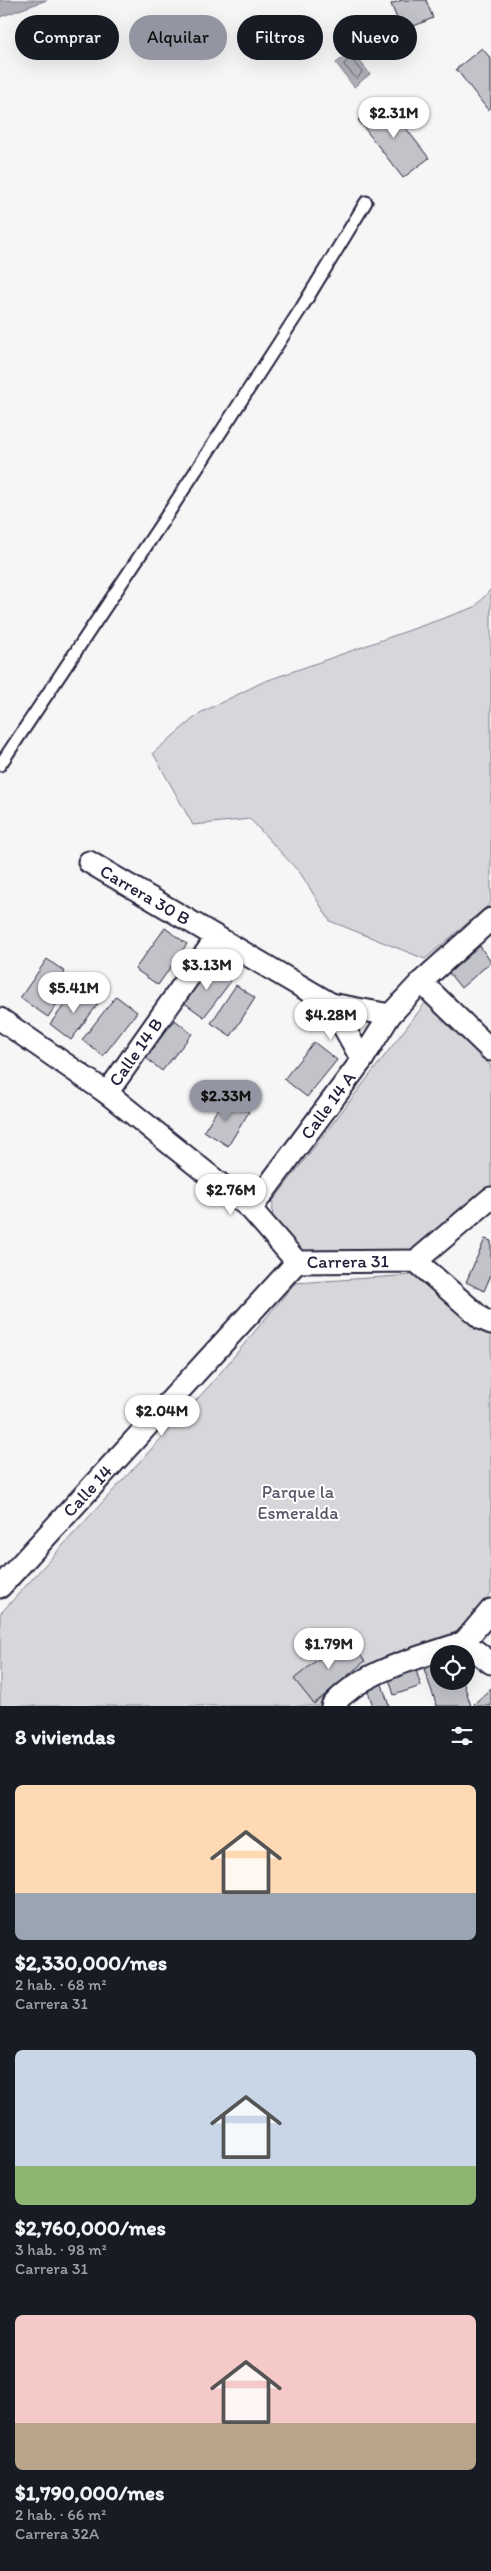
<!DOCTYPE html>
<html lang="es">
<meta charset="utf-8">
<style>
:root{--surface:#171b24;--page:#20242c;--text:#f1f3f6;--muted:#9ea1a6;--accent:#9495a2}
body{margin:0;font-family:Itim,sans-serif;background:var(--page);color:var(--text);height:100vh;display:flex;flex-direction:column;font-size:19px;white-space:nowrap}
*{box-sizing:border-box;margin:0}
p{font-size:16px;color:var(--muted)}
.icon{flex:none;width:28px;height:28px;fill:none;stroke:currentColor;stroke-width:2;stroke-linecap:round;stroke-linejoin:round}
.map{position:relative;height:1706px;overflow:hidden}
.details{display:flex;flex-direction:column;background:var(--surface);flex:1}
.details>*{flex:none}
.hud{position:absolute;left:15px;top:15px;width:461px;height:45px;display:flex;gap:10px}
.controls{position:absolute;left:430px;top:1645px;display:grid;gap:10px}
.controls a{display:grid;place-items:center;width:45px;height:45px;border-radius:50%;background:var(--surface);box-shadow:0 5px 20px #0002;font-size:25px}
.price{position:absolute;translate:-50% -42px;padding:0 11px;border-radius:18px;background:#fff;color:#222;font-size:16px;line-height:32px;filter:drop-shadow(0 1px 2px #0008)}
.price::after{content:'';position:absolute;left:50%;top:30px;width:15px;height:11px;margin-left:-8px;background:inherit;clip-path:polygon(0 0,100% 0,50% 100%)}
.price.on{background:var(--accent);color:#111}
ul{padding:0;list-style:none}
li{display:grid;align-content:center;gap:10px;height:265px;padding:0 15px}
li span{display:grid;place-items:center;height:155px;border-radius:8px;color:#555}
li>.icon{margin-inline-start:auto}
span .icon{width:90px;height:90px;fill:#fffc;stroke-width:1}
li b{font-size:21px}
h2{display:flex;justify-content:space-between;align-items:center;height:60px;padding:0 15px;font-size:21px}
.tag{padding:0 18px;border-radius:22px;background:var(--surface);box-shadow:0 5px 20px #0002;font-size:18px;line-height:45px}
.tag.on{background:var(--accent);color:#111}
.map>svg:first-child{display:block}
</style>
<div class="map">
<svg width="491" height="1706" viewBox="0 0 491 1706">
<rect width="100%" height="100%" fill="#f6f6f7"/>
<filter id="ink" filterUnits="userSpaceOnUse"><feTurbulence type="fractalNoise" baseFrequency=".02" numOctaves="2"/><feDisplacementMap in="SourceGraphic" scale="10" xChannelSelector="R" yChannelSelector="G"/><feConvolveMatrix kernelMatrix="1 2 1 2 8 2 1 2 1" color-interpolation-filters="sRGB"/></filter>
<g filter="url(#ink)">
<!-- green -->
<path fill="#d7d7db" stroke="#7c7c8b" d="M491,589V903L425,959L330,921L301,874L250,819L193,825L153,753L200,713L263,682L475,607Z
M426,1002L491,1066V1190L410,1256L311,1262L272,1224L273,1201Z
M413,1275L491,1334V1593L457,1634L329,1706H0V1614L211,1384L295,1283Z"/>
<!-- water -->
<path fill="#aeaeb7" stroke="#767685" d="M0,0H47L0,17Z
M352,51L370,74L354,87L336,63Z"/>
<g fill="none" stroke-linecap="round" stroke-linejoin="round">
<!-- shore -->
<path stroke="#5a5a6d" stroke-width="1" d="M349,59L352,60L362,72L357,79L344,65Z"/>
</g>
<!-- building -->
<path fill="#c2c2c9" stroke="#22223b" d="M402,0H426L433,18L402,31L391,4Z
M482,48L491,59V108L488,110L456,69Z
M384,100L429,158L403,178L358,120Z
M165,928L187,944L158,985L135,969Z
M480,946L491,962L461,988L449,973Z
M47,959L65,972L49,996L58,1002L48,1017L20,998Z
M210,965L231,981L204,1017L183,1002Z
M236,985L255,998L231,1036L211,1023Z
M77,988L98,1004L71,1040L50,1024Z
M116,996L137,1012L103,1056L82,1040Z
M175,1020L192,1034L162,1071L145,1057Z
M314,1042L337,1060L307,1097L284,1079Z
M225,1097L249,1112L228,1146L204,1131Z
M485,1239L491,1241V1275L484,1291L466,1282Z
M345,1637L365,1661L314,1704L294,1679Z
M439,1663V1681H463L471,1706H437L424,1669Z
M415,1667L421,1686L394,1695L388,1676Z
M381,1681L389,1706H373L366,1686Z
M491,1688V1706H475L474,1704Z"/>
<g fill="none" stroke-linecap="round" stroke-linejoin="round">
<!-- service casing -->
<g stroke="#22223b" stroke-width="15">
<path id="service" d="M0,765L171,509L302,307L366,202"/>
</g>
<!-- minor casing -->
<g stroke="#22223b" stroke-width="25">
<g id="minor">
<path id="s1" d="M89,862L331,1004L390,1015"/>
<path d="M421,982L491,1050"/>
<path d="M331,1004L362,1060"/>
<path id="s2" d="M0,1019L107,1093L251,1209L297,1262L416,1261L482,1319L491,1323"/>
<path id="s3" d="M107,1093L217,937"/>
<path id="s4" d="M251,1209L362,1060L390,1015L421,982L491,919"/>
<path d="M416,1261L491,1198"/>
<path id="s5" d="M0,1587L297,1262"/>
<path d="M464,1642L491,1610"/>
<path d="M464,1642L491,1663"/>
<path d="M332,1706C363,1669 421,1658 464,1642"/>
</g>
</g>
<!-- service -->
<use href="#service" stroke="#fff" stroke-width="11"/>
<!-- minor -->
<use href="#minor" stroke="#fff" stroke-width="21"/>
</g>
</g>
<g text-anchor="middle" dominant-baseline="central" stroke-width="4" stroke-linejoin="round" paint-order="stroke">
<!-- street labels -->
<g font-size="18" fill="#22223b" stroke="#fff">
<text stroke="none"><textPath href="#s1" startOffset="65">Carrera 30 B</textPath></text>
<text stroke="none"><textPath href="#s3" startOffset="50">Calle 14 B</textPath></text>
<text stroke="none"><textPath href="#s4" startOffset="129">Calle 14 A</textPath></text>
<text stroke="none"><textPath href="#s2" startOffset="436">Carrera 31</textPath></text>
<text stroke="none"><textPath href="#s5" startOffset="130">Calle 14</textPath></text>
</g>
<!-- park labels -->
<g font-size="18" fill="#58586b" stroke="#fff">
<text x="298" y="1492">Parque la<tspan x="298" dy="21">Esmeralda</tspan></text>
</g>
</g>
</svg>
<div class="controls">
<a><svg class="icon" aria-label="locate" viewBox="0 0 24 24"><circle cx="12" cy="12" r="6"/><path d="M12 2v4M12 18v4M2 12h4M18 12h4"/></svg></a>
</div>
<b class="price" style="left:394px;top:139px">$2.31M</b>
<b class="price" style="left:207px;top:991px">$3.13M</b>
<b class="price" style="left:74px;top:1014px">$5.41M</b>
<b class="price" style="left:331px;top:1041px">$4.28M</b>
<b class="price on" style="left:226px;top:1122px">$2.33M</b>
<b class="price" style="left:231px;top:1216px">$2.76M</b>
<b class="price" style="left:162px;top:1437px">$2.04M</b>
<b class="price" style="left:329px;top:1670px">$1.79M</b>
<div class="hud">
<a class="tag">Comprar</a>
<a class="tag on">Alquilar</a>
<a class="tag">Filtros</a>
<a class="tag">Nuevo</a>
</div>
</div>
<section class="details">
<h2>8 viviendas<svg class="icon" aria-label="filters" viewBox="0 0 24 24"><path d="M4 7h16M4 17h16"/><circle cx="9" cy="7" r="2"/><circle cx="15" cy="17" r="2"/></svg></h2>
<ul>
<li><span style="background:linear-gradient(#ffd9b3 70%,#9aa5b1 0)"><svg class="icon" aria-label="home" viewBox="0 0 24 24"><path d="M3 11l9-7 9 7M6 9v11h12V9"/></svg></span><div><b>$2,330,000/mes</b><p>2 hab. · 68 m²</p><p>Carrera 31</p></div></li>
<li><span style="background:linear-gradient(#c9d6e8 75%,#8fb573 0)"><svg class="icon" aria-label="home" viewBox="0 0 24 24"><path d="M3 11l9-7 9 7M6 9v11h12V9"/></svg></span><div><b>$2,760,000/mes</b><p>3 hab. · 98 m²</p><p>Carrera 31</p></div></li>
<li><span style="background:linear-gradient(#f6c9c9 70%,#b9a48a 0)"><svg class="icon" aria-label="home" viewBox="0 0 24 24"><path d="M3 11l9-7 9 7M6 9v11h12V9"/></svg></span><div><b>$1,790,000/mes</b><p>2 hab. · 66 m²</p><p>Carrera 32A</p></div></li>
</ul>
</section>
